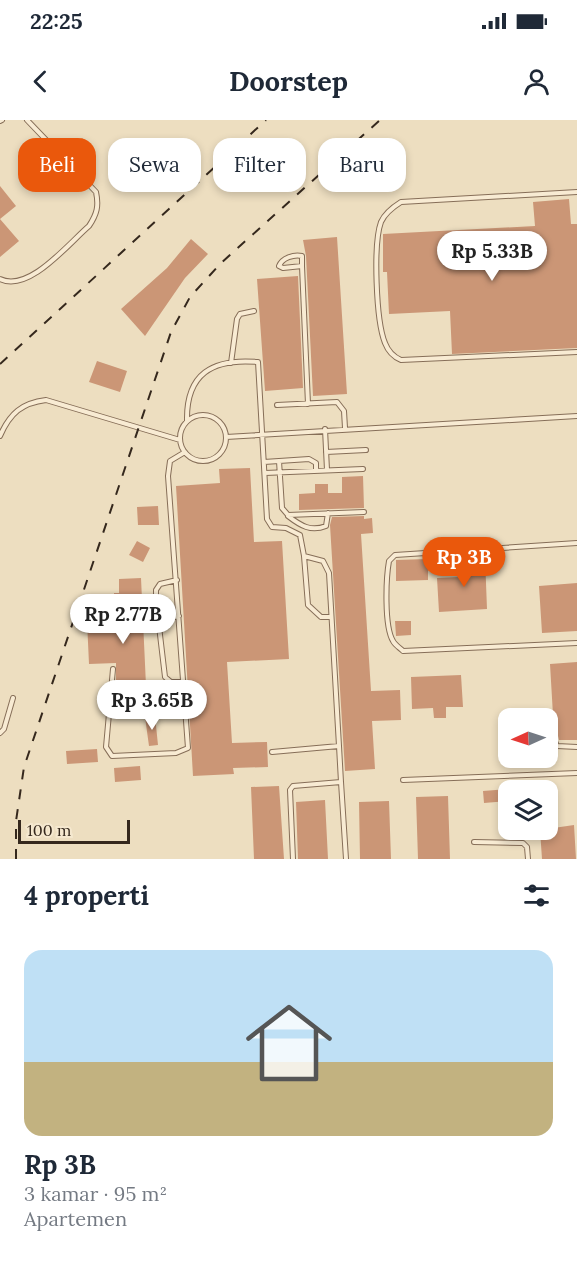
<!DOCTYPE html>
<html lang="id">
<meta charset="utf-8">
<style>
:root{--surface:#fff;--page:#f6f6f7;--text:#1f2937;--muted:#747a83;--line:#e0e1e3;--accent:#ea580c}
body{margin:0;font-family:Lora,serif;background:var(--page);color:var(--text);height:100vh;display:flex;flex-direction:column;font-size:22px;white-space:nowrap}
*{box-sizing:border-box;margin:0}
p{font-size:20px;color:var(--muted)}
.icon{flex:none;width:33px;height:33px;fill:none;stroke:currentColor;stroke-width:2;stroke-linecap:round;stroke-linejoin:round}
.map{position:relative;height:739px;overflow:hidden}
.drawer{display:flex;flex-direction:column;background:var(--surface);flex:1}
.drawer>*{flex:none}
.guide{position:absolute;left:18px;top:18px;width:542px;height:54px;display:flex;gap:12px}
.needle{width:39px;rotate:267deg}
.fabs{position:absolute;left:498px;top:588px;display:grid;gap:12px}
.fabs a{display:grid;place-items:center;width:60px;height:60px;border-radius:12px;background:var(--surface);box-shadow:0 3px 9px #0003;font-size:30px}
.scale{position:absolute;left:18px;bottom:15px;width:112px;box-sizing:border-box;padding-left:6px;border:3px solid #35281d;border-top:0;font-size:16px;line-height:21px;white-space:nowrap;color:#35281d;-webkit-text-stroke:4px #f5e8cf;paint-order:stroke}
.price{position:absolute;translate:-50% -51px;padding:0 14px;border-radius:21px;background:#fff;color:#222;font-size:20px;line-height:39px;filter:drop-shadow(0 2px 3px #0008)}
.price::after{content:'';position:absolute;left:50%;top:36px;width:18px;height:14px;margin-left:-9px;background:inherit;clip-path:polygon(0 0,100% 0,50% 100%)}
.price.on{background:var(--accent);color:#fff}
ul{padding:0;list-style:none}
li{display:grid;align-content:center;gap:12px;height:318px;padding:0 24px}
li+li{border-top:2px solid var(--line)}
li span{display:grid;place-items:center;height:186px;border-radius:18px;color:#555}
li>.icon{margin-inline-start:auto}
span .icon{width:108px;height:108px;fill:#fffc;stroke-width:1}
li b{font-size:26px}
h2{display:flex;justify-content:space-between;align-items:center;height:72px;padding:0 24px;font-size:26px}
.pill{padding:0 21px;border-radius:18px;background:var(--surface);box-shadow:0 3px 9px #0003;font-size:21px;line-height:54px}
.pill.on{background:var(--accent);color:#fff}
.status{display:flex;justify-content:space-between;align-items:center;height:42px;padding:0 30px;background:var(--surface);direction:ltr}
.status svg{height:16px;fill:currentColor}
header{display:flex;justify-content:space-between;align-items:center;height:78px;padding:0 24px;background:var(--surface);font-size:27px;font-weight:700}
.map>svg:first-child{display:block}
</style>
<div class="status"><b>22:25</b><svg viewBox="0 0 49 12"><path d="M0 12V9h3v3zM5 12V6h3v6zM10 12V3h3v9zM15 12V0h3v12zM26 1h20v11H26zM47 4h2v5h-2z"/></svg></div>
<header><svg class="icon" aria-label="back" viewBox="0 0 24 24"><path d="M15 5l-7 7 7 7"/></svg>Doorstep<svg class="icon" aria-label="person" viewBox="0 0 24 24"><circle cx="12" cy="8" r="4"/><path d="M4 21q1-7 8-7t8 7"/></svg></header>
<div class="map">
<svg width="577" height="739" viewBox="0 0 577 739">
<rect width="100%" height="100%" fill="#eddec0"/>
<!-- building -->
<path fill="#cb9676" d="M82,18L92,27L79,42L69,33Z
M0,66L16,86L0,99L19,121L0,137Z
M569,79L571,104H577V228L452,234L450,191L389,194L387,152H383V114L535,106L533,82Z
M337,117L347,274L313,276L306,136L303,120Z
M191,119L208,134L185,158L145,216L121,189L167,148Z
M298,156L303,268L265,271L257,159Z
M97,241L127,251L120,272L89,262Z
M250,348L254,422L282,421L289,539L227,542L232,623L267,622L268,647L233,648L234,654L193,656L176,366L220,363L219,349Z
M363,356L364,388L299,390V374L315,373V364H328V373H342V357Z
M158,386L159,405H138L137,387Z
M364,396V399L372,398L373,413L361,414L371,571L400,570L401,600L372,601L375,649L345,651L330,405L332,397Z
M137,421L150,428L143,442L129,435Z
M485,437L487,489L439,492L437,458L460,457L459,439Z
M428,439V460L396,461V440Z
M141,458L147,587L116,589V543L89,544L87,501L114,500V473H119V459Z
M577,463V511L542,513L539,466Z
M395,501H411V515L396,516Z
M577,542V620H559L553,595L550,544Z
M461,555L463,587H446V598H434L433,588L412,589L411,557Z
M155,596L158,625L149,626L145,597Z
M97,629L98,642L67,644L66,631Z
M140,646L141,660L115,662L114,648Z
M279,666L284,739H254L251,667Z
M508,669V681L484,683L483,671Z
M448,676L450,739H418L416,677Z
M325,680L328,739H298L296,682Z
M389,681L391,739H360L359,682Z
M574,705L576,739H542L540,710Z"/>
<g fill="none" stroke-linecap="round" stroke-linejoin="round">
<!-- lane casing -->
<g stroke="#866e58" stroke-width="6">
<path id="lane" d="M0,1L2,0
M577,72L401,82C393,87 385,93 381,102C373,124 376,201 385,223C388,231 394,237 401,240L577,232
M302,146L283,148L279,146C282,138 294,134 302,136V146L308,284
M0,159C29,173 68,124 89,106C97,94 99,86 96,72L27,0
M231,243L237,199L240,194L254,191
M277,285L337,282L344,291L345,308
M180 318a23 23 0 1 1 46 0a23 23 0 1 1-46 0Z
M187,301C186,254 212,238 258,242L267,399L272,407L286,408L300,415L304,436L323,441L329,453L339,626L272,632
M325,309L327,350
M0,316C10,293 22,283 46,280L180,320
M226,317L577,296
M326,332L366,330
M279,341L282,388L288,395L364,392
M264,342L309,339L316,343V351
M265,353L363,349
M288,396C301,406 311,412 326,406L328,393
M577,423L395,435L389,441C386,458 384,506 393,521C395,525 400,528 403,531L577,523
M304,436L308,485L321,497H331
M177,460L160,464L156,470V481L165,557L171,562H183
M157,499L179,496
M113,549L106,627L112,636L176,633L188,628L168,356L170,341L185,332
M109,593L158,591
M552,599L553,617L557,626L577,627
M0,613L4,609L13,578
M339,626L341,662
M403,660L577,653
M474,722L523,723L527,727L528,739
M293,739L290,670L293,666L341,662L346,739"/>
</g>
<!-- lane -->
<use href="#lane" stroke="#f8ebd3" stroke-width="4"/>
<!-- rail -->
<path stroke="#35281d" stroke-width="2" stroke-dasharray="10 10" stroke-linecap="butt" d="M0,244L266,0
M16,739V701L24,647L171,212L190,177L221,143L380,0"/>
</g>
</svg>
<div class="fabs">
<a><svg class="needle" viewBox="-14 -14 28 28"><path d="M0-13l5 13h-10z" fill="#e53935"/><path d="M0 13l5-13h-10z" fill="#747a83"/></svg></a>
<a><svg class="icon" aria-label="layers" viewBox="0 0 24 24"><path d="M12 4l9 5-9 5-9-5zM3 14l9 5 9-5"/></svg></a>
</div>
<div class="scale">100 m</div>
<b class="price" style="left:492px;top:162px">Rp 5.33B</b>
<b class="price on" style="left:464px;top:468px">Rp 3B</b>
<b class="price" style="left:123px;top:525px">Rp 2.77B</b>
<b class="price" style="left:152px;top:611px">Rp 3.65B</b>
<div class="guide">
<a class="pill on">Beli</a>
<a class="pill">Sewa</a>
<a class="pill">Filter</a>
<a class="pill">Baru</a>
</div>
</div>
<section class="drawer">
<h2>4 properti<svg class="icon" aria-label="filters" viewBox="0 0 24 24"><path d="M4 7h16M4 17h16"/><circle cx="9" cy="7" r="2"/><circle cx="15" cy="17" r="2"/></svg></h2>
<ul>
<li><span style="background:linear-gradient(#bfe0f5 60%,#c2b280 0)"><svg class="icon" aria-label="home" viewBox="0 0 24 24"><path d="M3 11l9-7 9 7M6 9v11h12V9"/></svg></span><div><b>Rp 3B</b><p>3 kamar · 95 m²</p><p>Apartemen</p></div></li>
</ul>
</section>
